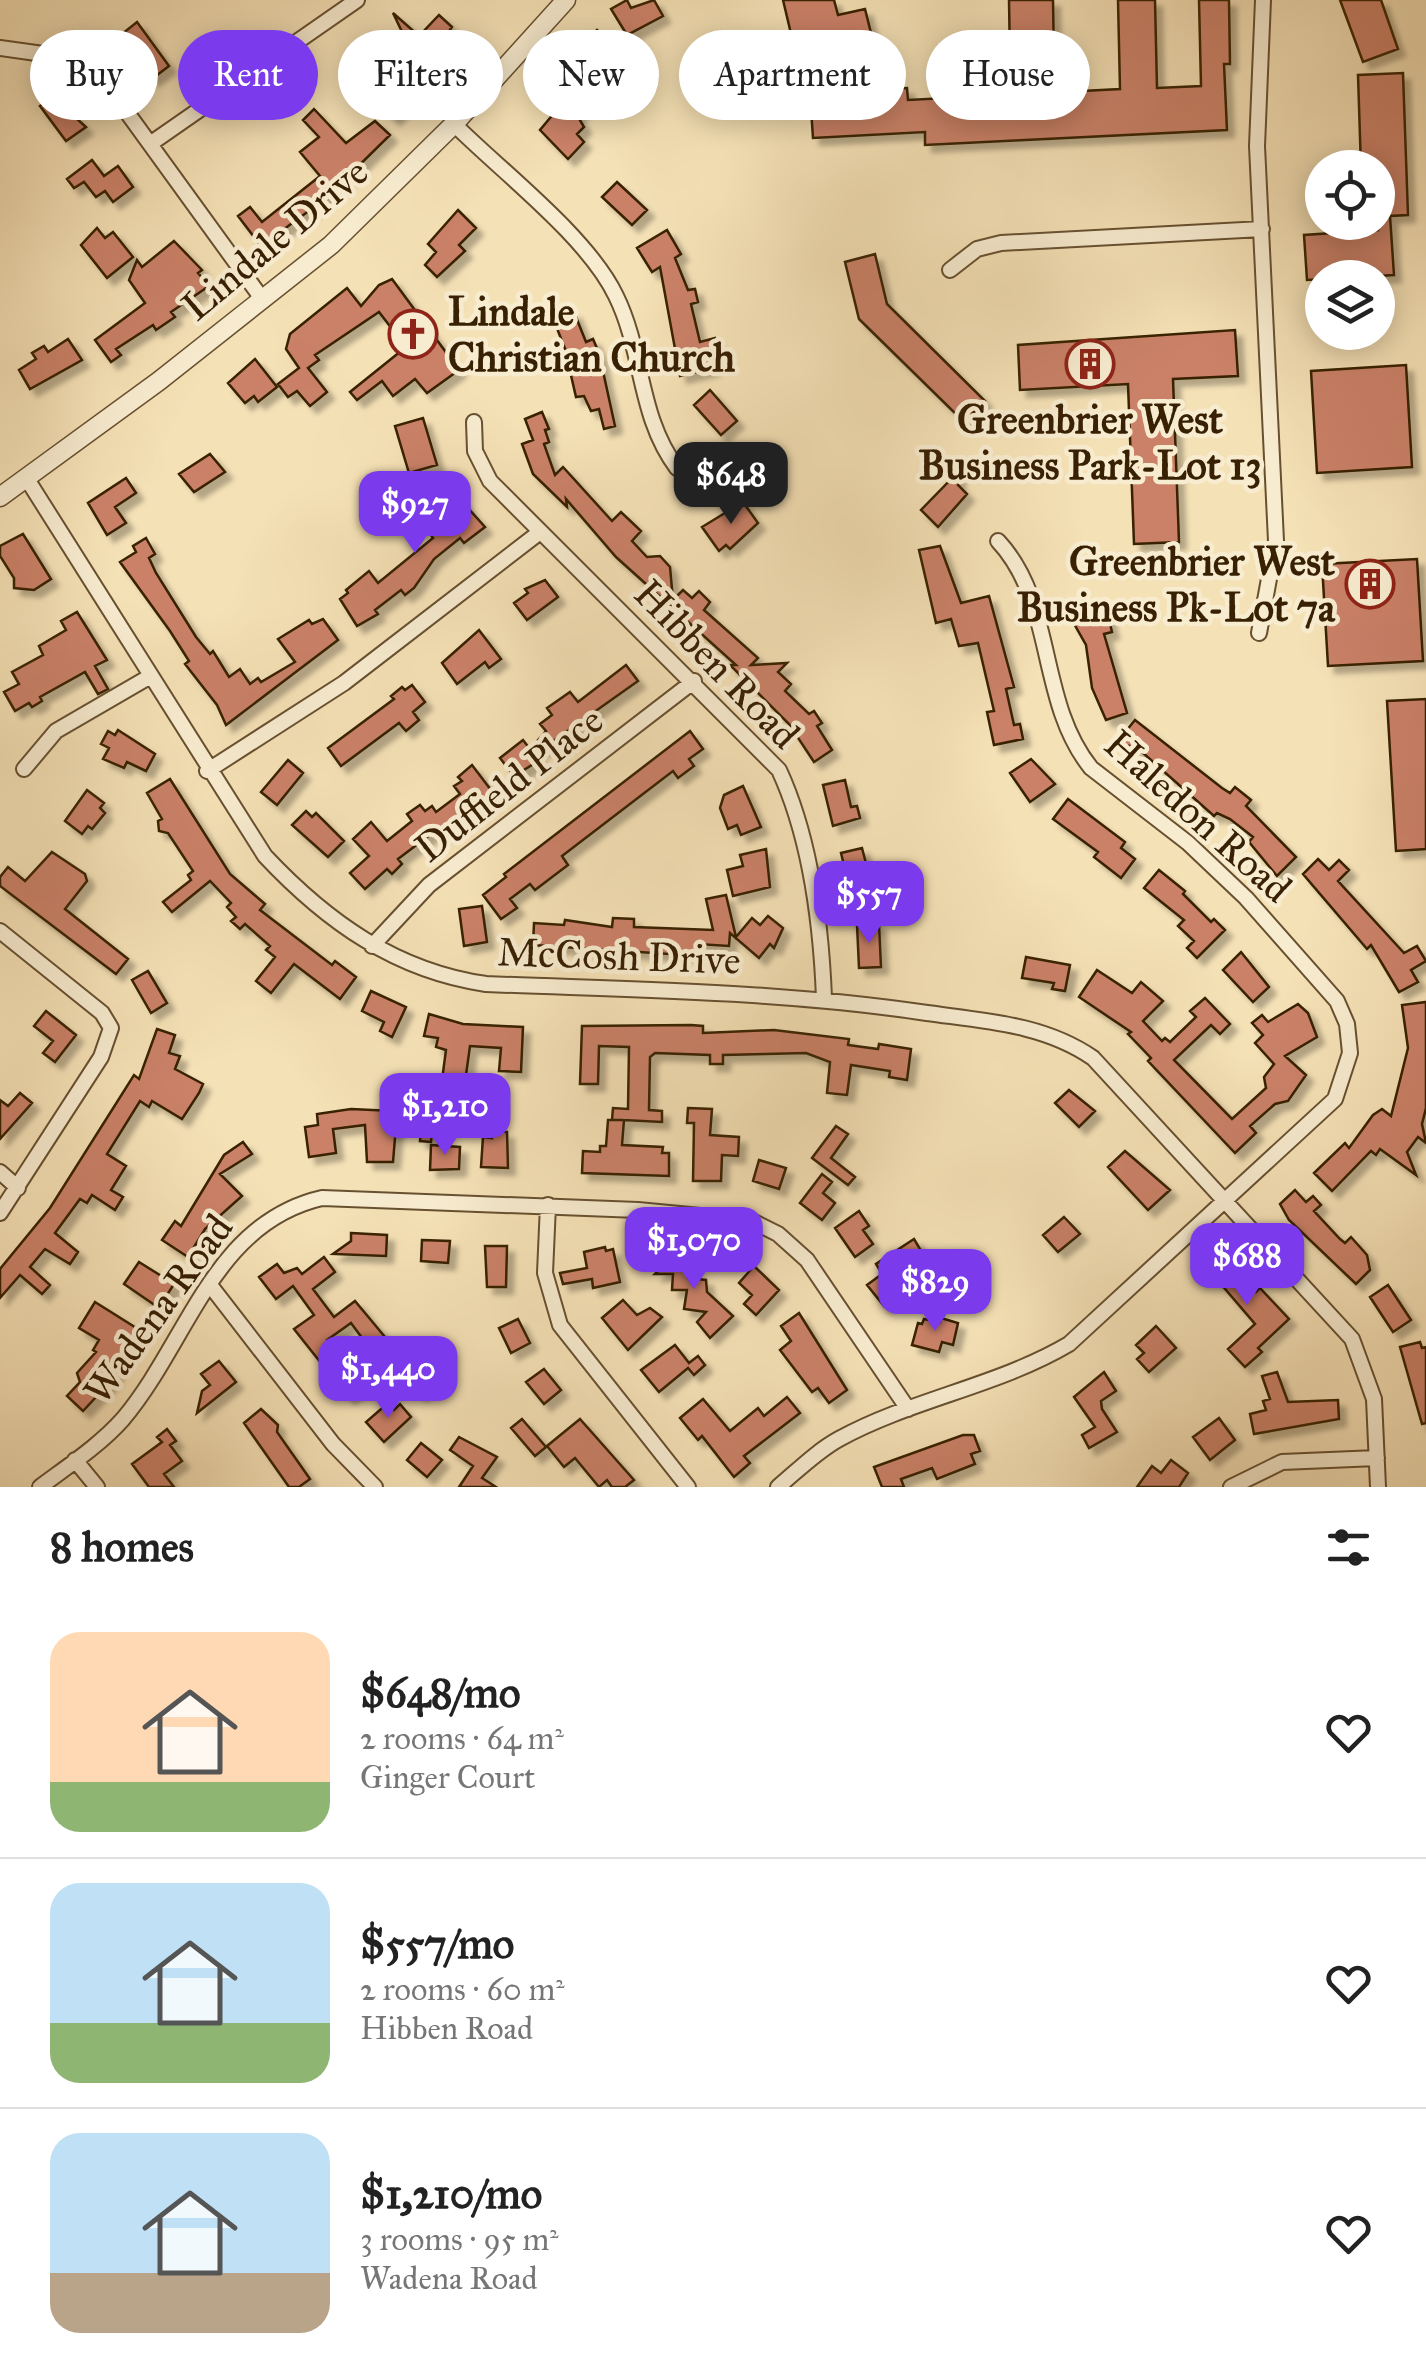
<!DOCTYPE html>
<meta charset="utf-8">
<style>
:root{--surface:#fff;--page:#f6f6f6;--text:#222;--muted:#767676;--line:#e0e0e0;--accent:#7c3aed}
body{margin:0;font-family:"IM FELL Great Primer",serif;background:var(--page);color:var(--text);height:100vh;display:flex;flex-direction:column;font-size:38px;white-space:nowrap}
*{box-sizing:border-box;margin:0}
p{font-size:32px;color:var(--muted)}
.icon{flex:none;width:55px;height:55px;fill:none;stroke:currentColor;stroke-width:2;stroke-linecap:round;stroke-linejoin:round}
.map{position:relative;height:1487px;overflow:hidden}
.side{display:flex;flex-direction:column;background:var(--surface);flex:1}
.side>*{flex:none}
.top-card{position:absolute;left:30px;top:30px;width:1368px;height:90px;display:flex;gap:20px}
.controls{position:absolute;left:1305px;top:150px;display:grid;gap:20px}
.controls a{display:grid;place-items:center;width:90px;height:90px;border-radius:50%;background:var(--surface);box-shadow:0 5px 25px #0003;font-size:50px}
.price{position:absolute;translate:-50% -85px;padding:0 22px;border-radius:20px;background:var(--accent);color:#fff;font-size:32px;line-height:65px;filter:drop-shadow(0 2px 5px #0008)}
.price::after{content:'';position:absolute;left:50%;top:60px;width:30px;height:22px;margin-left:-15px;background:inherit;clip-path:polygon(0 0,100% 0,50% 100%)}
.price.active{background:#222;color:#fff}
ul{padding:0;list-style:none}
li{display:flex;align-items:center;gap:30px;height:250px;padding:0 50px}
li+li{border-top:2px solid var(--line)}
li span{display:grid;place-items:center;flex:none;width:280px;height:200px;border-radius:30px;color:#555}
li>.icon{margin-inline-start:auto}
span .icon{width:120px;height:120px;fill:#fffc;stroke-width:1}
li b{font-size:42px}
h2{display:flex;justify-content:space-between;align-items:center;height:120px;padding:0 50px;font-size:42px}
.tag{padding:0 35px;border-radius:45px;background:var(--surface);box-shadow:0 5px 25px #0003;font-size:35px;line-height:90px}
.tag.active{background:var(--accent);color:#fff}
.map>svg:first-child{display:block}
</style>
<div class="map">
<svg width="1426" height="1487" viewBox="0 0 1426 1487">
<defs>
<filter id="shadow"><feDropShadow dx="7" dy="7" stdDeviation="2.5" flood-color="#0004"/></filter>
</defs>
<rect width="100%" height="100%" fill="#f5e1b6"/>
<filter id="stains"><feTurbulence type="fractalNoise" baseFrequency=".002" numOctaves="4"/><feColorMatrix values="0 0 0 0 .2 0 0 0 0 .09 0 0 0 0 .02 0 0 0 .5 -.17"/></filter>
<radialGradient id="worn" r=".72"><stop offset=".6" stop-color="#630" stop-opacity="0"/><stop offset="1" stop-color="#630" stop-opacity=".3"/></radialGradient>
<!-- building -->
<path fill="#ca8167" stroke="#382003" stroke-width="2.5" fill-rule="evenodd" filter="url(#shadow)" d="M627,0L631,8L654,0L663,16L627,35L611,9Z
M783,0H834L838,15L865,9L878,61L802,80Z
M1009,0H1053L1054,60H1010Z
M1118,0H1155L1157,88L1201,86L1199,0H1229L1230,64H1224L1227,130L925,145V132L813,138L810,94L907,88L908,100L1120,89Z
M1340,0H1381L1398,49L1363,62Z
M393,13L419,36L439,15L452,27L437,48L448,60L435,72L406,40Z
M137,22L169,66L152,79L122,34Z
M597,30L609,40L589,70L571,54Z
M1403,73L1408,215L1390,216L1394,275L1307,280L1304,235L1378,230V168H1361L1358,75Z
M400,75L420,91L393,118L379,104Z
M570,94L584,108L577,115L584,127L577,134L584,142L568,159L540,130Z
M53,97L86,127L66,141L40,106Z
M314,109L346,143L375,121L390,135L325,199L261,246L238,216L250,207L262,222L320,176L300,152L319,137L303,120Z
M92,160L104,176L118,166L133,187L113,202L105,191L96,197L84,182L74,188L67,179Z
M617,182L647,210L632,225L602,197Z
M458,210L476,228L459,245L465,251L437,277L425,265L436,252L428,244Z
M97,228L105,238L113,232L133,257L107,278L81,245Z
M667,230L681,254L675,258L688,290L695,289L698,302L691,304L700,342L715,338L719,352L710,355L713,368L680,376L660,267L652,272L637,248Z
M174,241L202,270L198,273L209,286L171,312L175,317L156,330L153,325L116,349L121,355L111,362L95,340L145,303L129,280L137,260L142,267Z
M875,254L887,304L985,401L964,422L859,319L845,262Z
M392,279L459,370L427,393L415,379L393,396L382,381L357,400L350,392L406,347L379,312L315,355L319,360L308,368L327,392L310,406L297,391L288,397L278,384L299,368L286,349L290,334L347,288L361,306L379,285Z
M574,312L586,342L593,339L599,353L615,426L604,429L599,409L591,411L584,396L576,397L570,371H574L554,321Z
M1235,330L1238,376L1173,379L1179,542L1134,544L1128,384L1020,390L1018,345Z
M68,339L82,360L30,389L19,370L36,359L32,353L44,346L48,352Z
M255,359L277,387L258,402L254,396L245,403L228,383Z
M1406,365L1412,467L1317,473L1311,371Z
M710,390L737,421L721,435L694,405Z
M542,412L549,429L545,430L549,442L544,444L555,475L563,467L612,521L621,512L641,531L632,541L647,557L660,556L670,567L673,600L683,590L692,598L699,591L710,602L704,610L758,658L751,665L787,663L778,672L791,684L785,691L809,714L814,711L822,723L817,726L832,750L814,762L789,724L730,665H736L616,557L566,499L567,507L533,474L522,444L533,440L525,419Z
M423,418L437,465L409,473L395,426Z
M752,444L764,486L740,493L730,450Z
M210,454L225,472L194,492L179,474Z
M958,472V485L967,494L938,527L921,510Z
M126,478L136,493L115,507L126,523L107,535L88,503Z
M441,478L485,527L464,543L460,538L434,559L414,588L405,595L401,590L375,610L378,614L357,626L340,599L348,593L346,590L369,571L378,583L433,538L429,532L444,520L423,492Z
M743,502L758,523L730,549L726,545L719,551L702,527Z
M23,534L51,579L34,590L14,588V578L0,556V546Z
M146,538L155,554L149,558L156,573L196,637L210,654L213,651L229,677L240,669L250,684L258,678L261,682L295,662L278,639L309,620L312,624L323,619L338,640L226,725L217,705L185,664L189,661L170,631L120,562L136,552L133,546Z
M940,546L961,603L989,596L1014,687L1006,689L1014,725L1020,724L1023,739L994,745L987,712L994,711L978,643L959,646L951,619L936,623L919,550Z
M1417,559L1423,661L1328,666L1322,564Z
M545,580L558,597L527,620L514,603L528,593L525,589Z
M77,612L107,660L95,666L108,689L98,694L85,672L40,697L42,701L32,707L29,703L15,711L4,692L19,684L12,672L43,655L39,646L66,630L61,621Z
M1108,615L1112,632L1104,634L1127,713L1106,720L1092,688L1086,645L1073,622Z
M479,630L501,659L489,668L485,662L457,684L442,663Z
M626,665L638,681L535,754L540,760L514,776L500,758L523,740L530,749L546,731L540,724L552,715L547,708L570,692L578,702Z
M412,685L425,702L413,712L419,720L406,731L399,723L341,766L328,748L394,699L391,696L402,687L405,690Z
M1426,699V849L1396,851L1387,701Z
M1135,720L1222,788L1230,793L1235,787L1251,800L1246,806L1296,857L1277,876L1249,842L1253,837L1230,819L1217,813L1214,816L1142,752L1129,746L1127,750L1117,742Z
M118,730L155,754L146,771L127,762L124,768L103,759L109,748L101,744L108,731L115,735Z
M690,731L703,749L689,759L694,766L678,778L673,771L562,856L568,865L535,890L530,884L510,899L517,908L501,919L483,895L506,877L504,874Z
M1031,759L1055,784L1030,802L1010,773Z
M288,760L303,773L277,805L261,792Z
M472,765L494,794L439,836L435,831L398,859L402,864L392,874L387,869L365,889L350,873L369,856L353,839L371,822L387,841L412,821L407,814L420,805L425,811L432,806L436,812L460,794L454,786L462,781L458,777Z
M170,779L230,874L265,904L260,910L332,965L335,961L356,977L340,999L294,964L271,993L256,981L275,957L266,950L270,946L245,924L240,929L231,921L236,917L227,907L231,903L210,881L172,912L163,902L191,880L188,875L193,871L168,833L159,831L158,821L162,819L147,793Z
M845,780L851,807L857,806L860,818L833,826L823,785Z
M743,786L761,827L741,835L737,825L728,829L720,808L724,795Z
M87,790L104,803L100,808L105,813L92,829L88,826L82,834L65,821Z
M1068,799L1125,842L1121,848L1135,859L1121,878L1094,857L1098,852L1053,819Z
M306,811L312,817L316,813L344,841L328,857L292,825Z
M862,848L873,890L851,895L841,853Z
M766,849L770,887L733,896L727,870L743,866L740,855Z
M52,852L85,874L87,881L65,909L128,959L116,974L0,886V877L8,867L25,881Z
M1318,859L1329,870L1339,860L1349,870L1338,881L1404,953L1417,946L1426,961L1411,970L1418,982L1399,992L1371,945L1367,949L1303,874Z
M1159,870L1185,891L1183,894L1211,922L1214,919L1225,930L1197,958L1187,948L1194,941L1178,926L1184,920L1144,888Z
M726,895L736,937L752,918L760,925L768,916L783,928L774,948L770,944L759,958L730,933L729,946L698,944V952L684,951V955L533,945L534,923L564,925L565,920L612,927L613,918L634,919V927L713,930L706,899Z
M482,906L487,942L464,946L459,909Z
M879,924L881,967L859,968L857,925Z
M1241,952L1269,987L1253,1002L1223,970Z
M1026,957L1070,965L1065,991L1052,989L1054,983L1022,978Z
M1097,970L1132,993L1141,982L1163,1001L1143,1021L1162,1041L1165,1038L1170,1042L1196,1017L1190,1011L1205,998L1230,1024L1220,1034L1211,1025L1174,1060L1232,1119L1266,1088L1264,1077L1274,1064L1255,1043L1263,1035L1252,1023L1262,1015L1268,1022L1298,1004L1308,1013L1317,1037L1285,1056L1306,1075L1288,1101L1275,1104L1250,1126L1256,1133L1235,1153L1148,1061L1151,1058L1128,1034L1131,1032L1079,997Z
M148,971L167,1003L151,1013L132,980Z
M371,991L406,1007L392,1037L380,1031L384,1022L362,1011Z
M1426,1002V1108L1422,1124L1426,1143L1418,1137L1407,1152L1416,1175L1380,1149L1376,1155L1371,1151L1332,1191L1314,1173L1345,1143L1349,1148L1373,1115L1382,1109L1391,1116L1408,1048L1402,1005Z
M46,1011L76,1035L55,1062L43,1053L53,1041L34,1026Z
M429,1014L463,1024L523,1027L521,1072L499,1071L501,1048L470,1046L461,1111L434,1110L431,1142L420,1141L422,1116L397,1114L393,1162H367L365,1125L333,1129L336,1153L309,1157L305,1127L318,1125L317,1114L351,1109L393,1111L394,1096L429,1099V1094L440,1095L446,1050L436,1047L438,1038L424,1036Z
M691,1025L703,1026V1033L774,1030L849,1039L848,1045L878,1049L879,1044L911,1049L907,1080L889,1077L890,1071L851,1065L847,1095L827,1093L830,1062L806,1053L723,1055V1064H710V1055L655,1053L650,1057L649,1110L662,1111V1122L624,1120L622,1145L663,1147L662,1153H669V1176L582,1173L583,1151L600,1152V1146H606L608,1120H623H612L613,1108L628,1109L629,1047L599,1046L598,1084H580L582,1026Z
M157,1029L175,1035L169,1053L180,1056L175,1069L203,1084L199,1093L182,1119L152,1101L149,1107L140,1101L107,1154L126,1166L111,1190L123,1197L115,1210L92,1195L87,1203L80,1199L55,1233L78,1252L70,1264L45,1249L30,1267L50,1285L42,1294L20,1275L0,1298V1269L50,1208L134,1075L139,1079Z
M1069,1090L1095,1111L1079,1127L1055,1103Z
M20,1093L32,1103L0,1139V1100L8,1106Z
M688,1108L712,1109L710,1135L739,1137L738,1156L722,1155L721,1181H693L694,1123H687Z
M836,1126L848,1134L831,1158L855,1177L848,1185L812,1158Z
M493,1131L507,1132L508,1168L481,1167L483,1137L492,1138Z
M243,1142L252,1154L220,1174L242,1196L205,1229L188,1257L162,1240L175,1221L181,1226L224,1155Z
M431,1145L460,1147L459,1169L430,1170Z
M1125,1151L1170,1190L1148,1210L1108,1167Z
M759,1160L786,1168L779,1189L753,1181Z
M822,1174L832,1182L823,1193L835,1203L822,1220L800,1203Z
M1295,1190L1306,1202L1313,1196L1321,1205L1314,1211L1340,1239L1345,1243L1351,1237L1367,1255L1370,1270L1356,1284L1289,1220L1280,1204Z
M859,1211L869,1226L863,1230L873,1244L855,1257L835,1228Z
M1064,1217L1080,1234L1058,1252L1043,1235Z
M351,1233L387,1235L386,1256L333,1254L351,1241Z
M914,1239L920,1249L900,1262L911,1288L884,1306L867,1285L882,1274L876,1264Z
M422,1240L450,1241L448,1263L421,1261Z
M485,1246H507L506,1287H487Z
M605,1247L606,1251L613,1249L620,1282L593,1288L592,1279L563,1284L560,1273L587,1268L584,1252Z
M1217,1249L1256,1292L1260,1288L1289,1319L1258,1348L1262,1352L1245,1367L1228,1349L1255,1324L1202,1262Z
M661,1252L689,1253L688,1278L706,1280L707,1292L733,1316L710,1338L697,1322L706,1312L684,1309L687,1290H672L673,1274H655L660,1269Z
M324,1257L335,1272L313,1289L334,1317L355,1301L400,1355L348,1397L294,1329L314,1315L293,1286L276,1299L259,1277L277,1264L284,1273L297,1268L302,1274ZM351,1323L368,1346L344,1365L327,1340Z
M139,1262L174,1284L159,1308L124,1284Z
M754,1266L779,1290L756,1315L744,1304L752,1295L739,1283Z
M1388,1285L1411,1320L1393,1332L1370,1297Z
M623,1300L637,1315L650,1308L662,1317L628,1350L602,1318Z
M95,1302L141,1331L110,1382L83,1411L67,1396L80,1382L77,1373L96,1352L93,1350L99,1340L79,1328Z
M799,1313L847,1390L829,1403L818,1388L812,1392L780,1350L791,1341L781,1326Z
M941,1318L958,1323L953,1345L942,1342L939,1352L912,1345L918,1323L922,1324L924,1319L940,1322Z
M518,1319L530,1343L511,1353L499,1328Z
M1156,1326L1176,1348L1149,1372L1137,1359L1144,1353L1136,1345Z
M1420,1342L1422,1348L1426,1347V1423L1422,1424L1400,1347Z
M675,1345L689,1363L698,1356L705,1365L694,1375L688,1368L659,1392L641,1370Z
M408,1350L435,1381L420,1394L393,1362Z
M219,1361L236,1382L197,1413L202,1391L210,1385L201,1374Z
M544,1369L561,1390L544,1404L526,1382Z
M1104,1372L1116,1391L1101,1401L1102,1409L1117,1432L1089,1448L1082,1435L1095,1427L1074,1397Z
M1277,1372L1288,1402L1338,1400L1339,1419L1254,1434L1250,1414L1266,1410L1263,1401L1270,1399L1262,1376Z
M787,1397L800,1413L744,1456L750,1463L734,1477L702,1436L698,1440L680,1418L703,1399L730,1431L758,1408L764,1416Z
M388,1403L394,1410L400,1404L411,1417L384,1442L366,1422Z
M261,1409L278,1425L277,1432L310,1479L299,1487H289L244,1423Z
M1219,1418L1235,1440L1210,1460L1193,1437Z
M522,1419L546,1447L535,1456L511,1428Z
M580,1419L634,1480L625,1487H612L607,1480L599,1487L575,1458L564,1467L547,1446Z
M167,1429L176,1441L170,1445L182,1461L164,1474L174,1487H149L132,1464L162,1442L157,1437Z
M963,1435H974L980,1451L971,1454L975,1464L937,1479L932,1468L901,1479L904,1487H882L874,1467Z
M459,1437L497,1457L482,1478L496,1487H459L473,1466L450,1450Z
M421,1443L442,1460L427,1477L407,1460Z
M1171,1460L1188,1473L1179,1487H1137L1152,1466L1161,1473Z"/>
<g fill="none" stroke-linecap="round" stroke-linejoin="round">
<!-- minor casing -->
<g stroke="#675030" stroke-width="18">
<path id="minor" d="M0,48L79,59L105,82L263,300
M454,124C502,172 588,237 616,296C644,353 638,416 677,468
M150,144L357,0
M950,270L977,249L1001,243L1262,229
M474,422L475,451L490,481L779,770C811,839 821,922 824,998
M27,479L265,856C327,922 396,971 486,984C634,990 780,991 927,1013C985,1021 1044,1024 1093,1058L1352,1339L1374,1399L1378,1487
M1259,633L1276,541L1257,146L1263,0
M24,769L56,731L149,677
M207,771L344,683L540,532
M0,931L102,1013L111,1028L101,1057L0,1213
M372,946L429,885L694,681
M0,1172L18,1188
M548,1205L545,1273L560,1325L688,1487
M210,1285L333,1444L375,1487
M75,1460L97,1487
M40,1487C68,1466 100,1445 123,1419C188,1342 213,1223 322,1198L638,1210L752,1221L778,1234L807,1260L908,1409
M778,1487C797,1471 817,1451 839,1439C912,1399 998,1386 1069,1344L1335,1099L1350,1053L1347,1024L1337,1001L1246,898L1188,843L1091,768C1037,701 1056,603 998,541
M1231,1487L1282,1462L1377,1458"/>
</g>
<!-- tertiary casing -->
<g stroke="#675030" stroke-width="21">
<path id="tertiary" d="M0,497L159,381L331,245L454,124L566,0"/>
</g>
<!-- minor -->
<use href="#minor" stroke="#f8ecd0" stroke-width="14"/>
<!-- tertiary -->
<use href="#tertiary" stroke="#f8ecd0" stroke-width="18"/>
</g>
<!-- icons -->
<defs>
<g id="church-ring" transform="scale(2.5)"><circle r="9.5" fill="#f8ecd0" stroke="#8f2418" stroke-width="1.5"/><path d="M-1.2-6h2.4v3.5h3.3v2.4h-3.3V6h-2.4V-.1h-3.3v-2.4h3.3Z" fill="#8f2418"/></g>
<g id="building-ring" transform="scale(2.5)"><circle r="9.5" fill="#f8ecd0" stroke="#8f2418" stroke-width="1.5"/><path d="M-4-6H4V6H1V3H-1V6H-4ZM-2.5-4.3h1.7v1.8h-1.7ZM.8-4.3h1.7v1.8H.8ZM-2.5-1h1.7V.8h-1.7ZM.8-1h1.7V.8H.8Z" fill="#8f2418"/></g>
</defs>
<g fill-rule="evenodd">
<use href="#church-ring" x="413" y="334"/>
<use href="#building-ring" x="1090" y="364"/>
<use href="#building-ring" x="1370" y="584"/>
</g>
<g text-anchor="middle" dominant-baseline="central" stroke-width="9" stroke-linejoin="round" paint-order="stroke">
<!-- street labels -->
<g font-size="40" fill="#382003" stroke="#f8ecd0">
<text transform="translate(275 239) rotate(-40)">Lindale Drive</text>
<text transform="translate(717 664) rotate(46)">Hibben Road</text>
<text transform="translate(509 784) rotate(-38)">Duffield Place</text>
<text transform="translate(1198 816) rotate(42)">Haledon Road</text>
<text transform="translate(619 956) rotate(2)">McCosh Drive</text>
<text transform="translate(158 1309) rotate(-54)">Wadena Road</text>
</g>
<!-- poi labels -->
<g font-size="40" font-weight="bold" fill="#382003" stroke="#f8ecd0" text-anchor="start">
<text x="448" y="311">Lindale<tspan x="448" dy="46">Christian Church</tspan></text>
<text x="1090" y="419" text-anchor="middle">Greenbrier West<tspan x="1090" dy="46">Business Park-Lot 13</tspan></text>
<text x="1335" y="561" text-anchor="end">Greenbrier West<tspan x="1335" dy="46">Business Pk-Lot 7a</tspan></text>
</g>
</g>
<rect width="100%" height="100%" filter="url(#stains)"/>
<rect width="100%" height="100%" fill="url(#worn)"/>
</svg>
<div class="controls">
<a><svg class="icon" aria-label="locate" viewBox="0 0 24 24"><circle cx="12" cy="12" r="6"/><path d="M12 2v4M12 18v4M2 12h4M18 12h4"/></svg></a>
<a><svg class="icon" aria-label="layers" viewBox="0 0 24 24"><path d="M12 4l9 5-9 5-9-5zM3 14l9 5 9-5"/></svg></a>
</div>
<b class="price active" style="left:731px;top:527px">$648</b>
<b class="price" style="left:415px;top:556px">$927</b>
<b class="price" style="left:869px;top:946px">$557</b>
<b class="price" style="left:445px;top:1158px">$1,210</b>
<b class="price" style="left:694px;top:1292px">$1,070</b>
<b class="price" style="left:1247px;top:1308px">$688</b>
<b class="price" style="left:935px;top:1334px">$829</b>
<b class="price" style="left:388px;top:1421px">$1,440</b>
<div class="top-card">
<a class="tag">Buy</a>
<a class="tag active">Rent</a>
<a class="tag">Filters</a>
<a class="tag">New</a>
<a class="tag">Apartment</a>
<a class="tag">House</a>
</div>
</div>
<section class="side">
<h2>8 homes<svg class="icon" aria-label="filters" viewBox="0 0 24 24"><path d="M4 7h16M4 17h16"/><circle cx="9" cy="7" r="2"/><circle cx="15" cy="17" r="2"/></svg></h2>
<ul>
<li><span style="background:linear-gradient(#ffd9b3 75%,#8fb573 0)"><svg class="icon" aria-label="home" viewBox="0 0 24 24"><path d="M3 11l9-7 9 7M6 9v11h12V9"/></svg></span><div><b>$648/mo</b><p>2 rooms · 64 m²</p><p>Ginger Court</p></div><svg class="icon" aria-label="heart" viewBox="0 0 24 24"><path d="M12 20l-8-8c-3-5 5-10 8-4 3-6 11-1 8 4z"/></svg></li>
<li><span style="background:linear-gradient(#bfe0f5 70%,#8fb573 0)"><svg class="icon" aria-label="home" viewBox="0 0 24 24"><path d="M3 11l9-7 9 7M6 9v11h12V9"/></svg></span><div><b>$557/mo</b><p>2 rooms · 60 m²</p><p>Hibben Road</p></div><svg class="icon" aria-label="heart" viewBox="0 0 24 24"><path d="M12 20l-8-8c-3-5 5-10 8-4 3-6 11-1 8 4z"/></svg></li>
<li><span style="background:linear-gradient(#bfe0f5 70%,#b9a48a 0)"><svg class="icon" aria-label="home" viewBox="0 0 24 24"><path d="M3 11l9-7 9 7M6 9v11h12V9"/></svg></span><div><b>$1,210/mo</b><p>3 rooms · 95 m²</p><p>Wadena Road</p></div><svg class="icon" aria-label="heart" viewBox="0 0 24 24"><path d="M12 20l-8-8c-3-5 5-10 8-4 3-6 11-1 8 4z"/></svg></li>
</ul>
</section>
